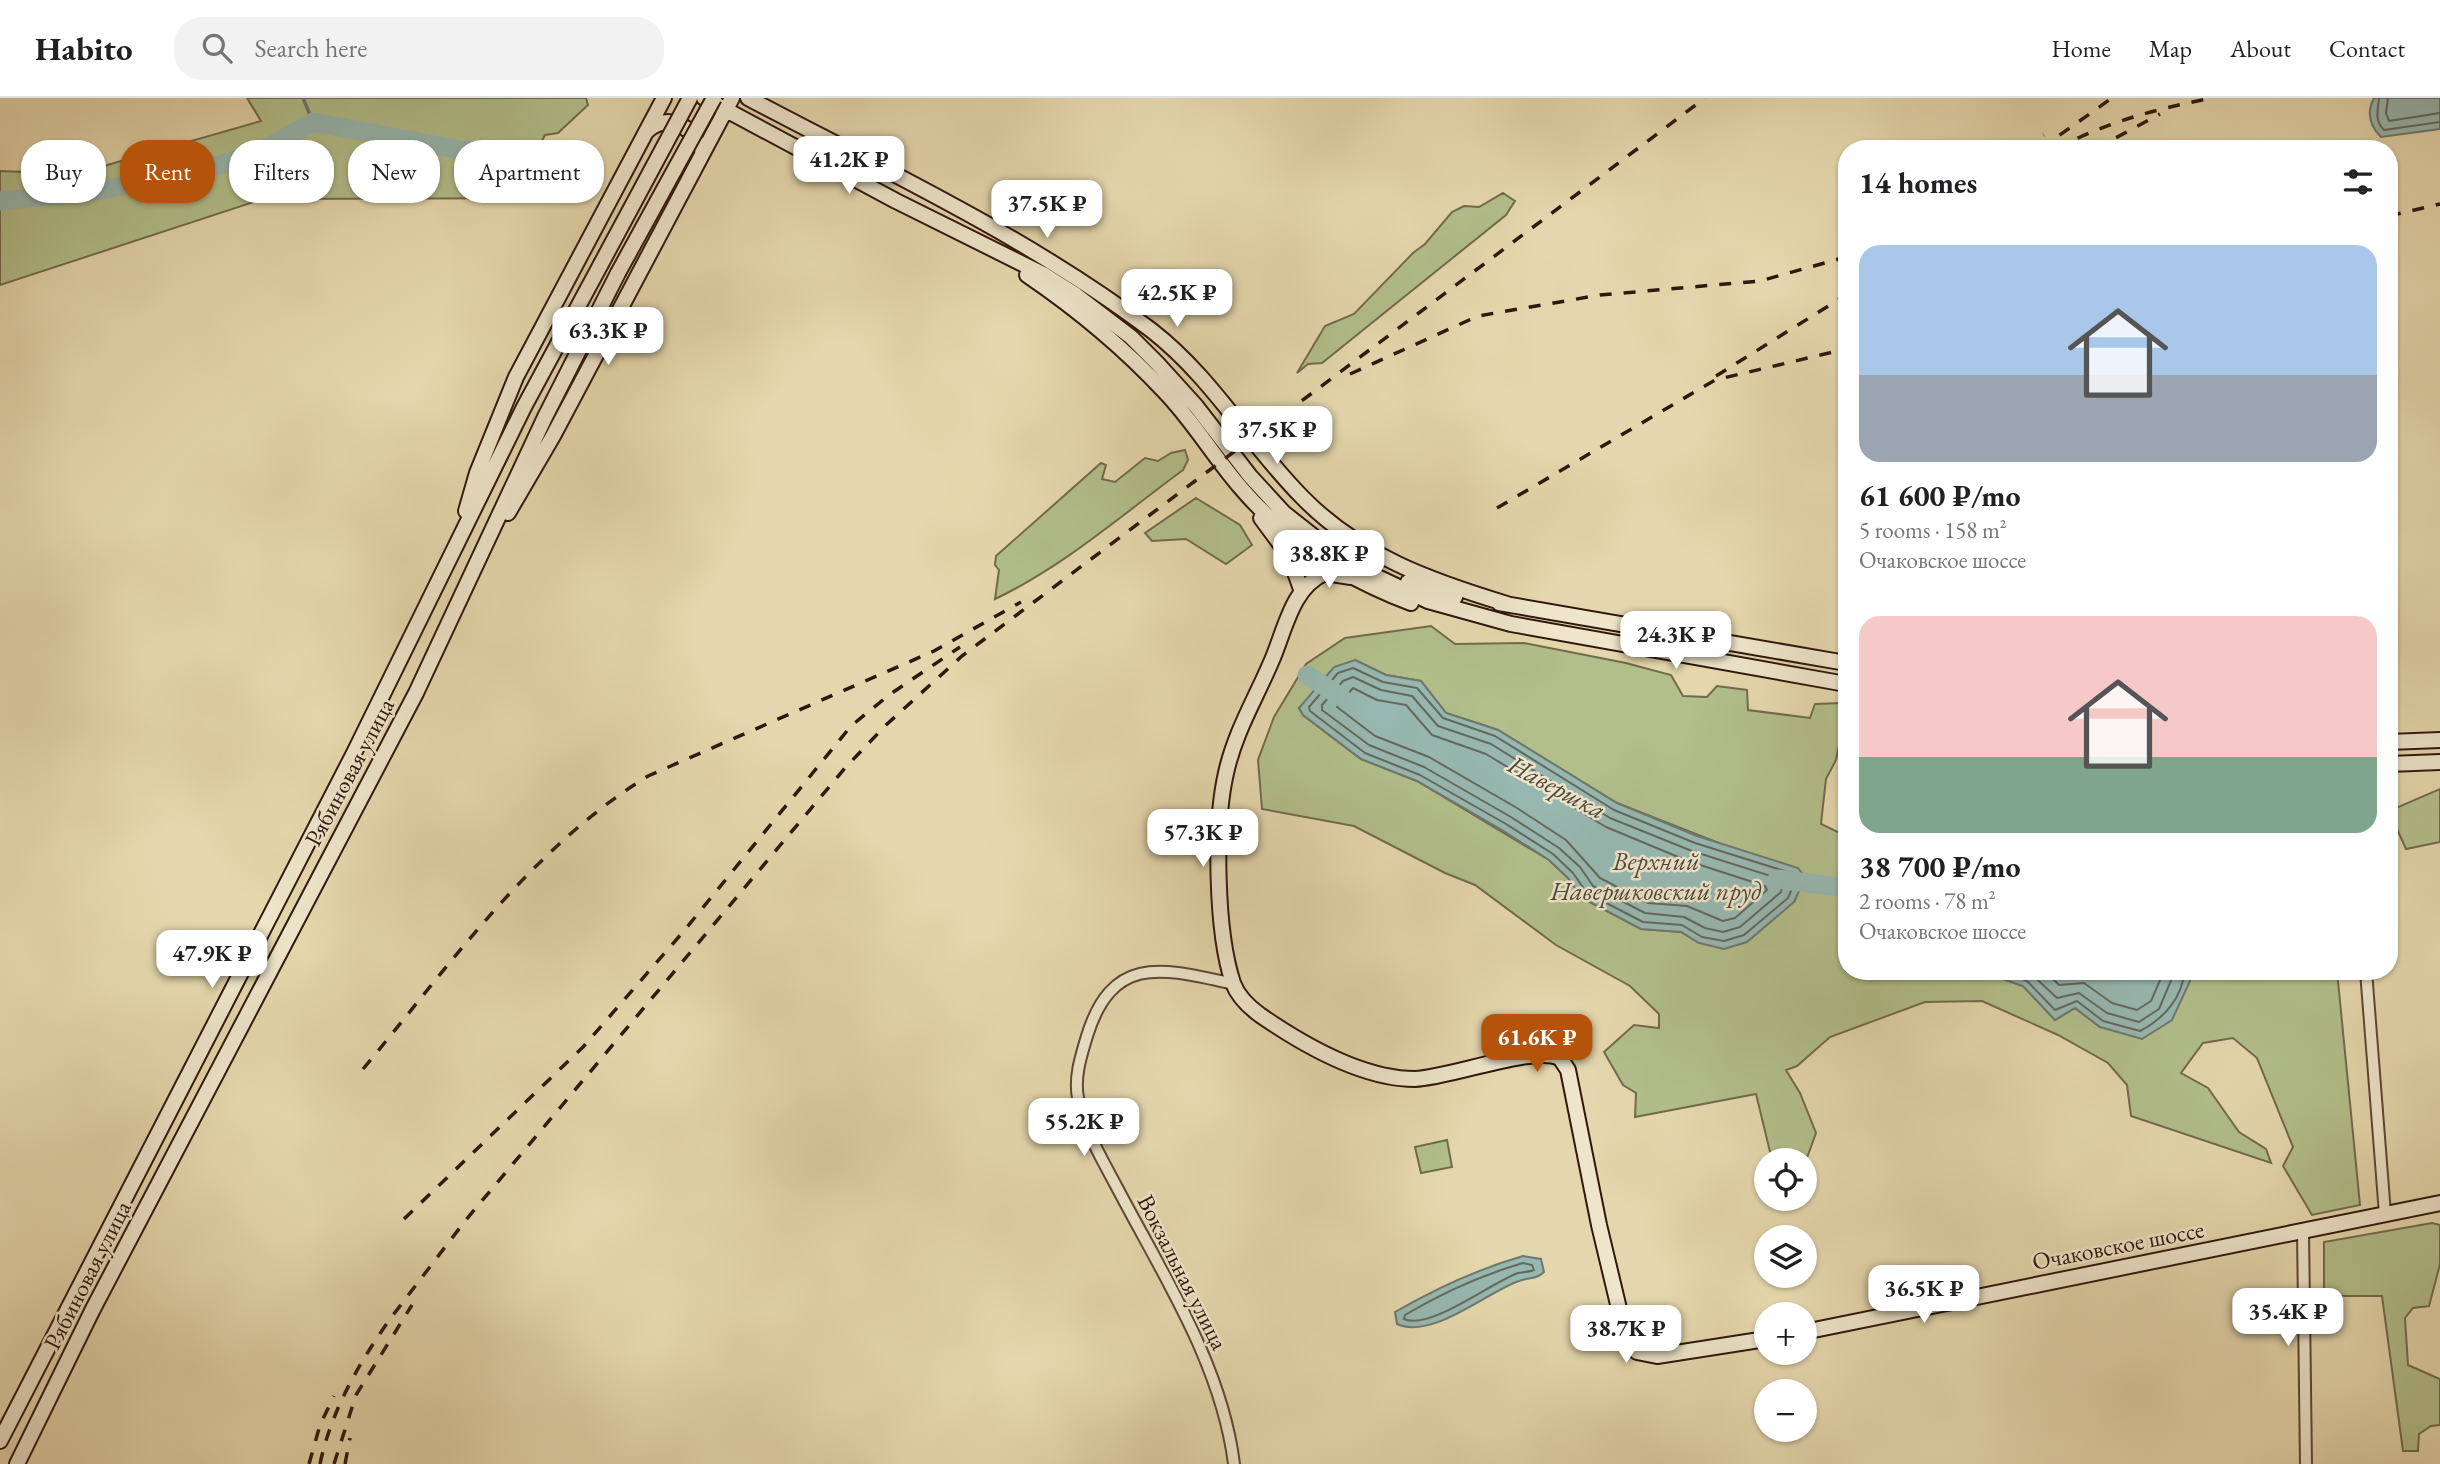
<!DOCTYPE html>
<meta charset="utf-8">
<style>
:root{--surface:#fff;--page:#f2f2f2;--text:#202124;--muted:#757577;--line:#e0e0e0;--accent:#b45309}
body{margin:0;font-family:"EB Garamond",serif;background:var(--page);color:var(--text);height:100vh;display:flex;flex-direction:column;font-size:26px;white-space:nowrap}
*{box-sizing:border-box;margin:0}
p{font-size:23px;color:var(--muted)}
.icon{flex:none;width:38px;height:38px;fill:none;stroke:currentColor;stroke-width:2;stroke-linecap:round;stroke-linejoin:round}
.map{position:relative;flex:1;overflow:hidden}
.panel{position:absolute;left:1838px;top:42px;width:560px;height:840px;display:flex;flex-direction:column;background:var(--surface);border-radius:28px;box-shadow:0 2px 5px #0004}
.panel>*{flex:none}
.guide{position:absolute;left:21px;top:42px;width:665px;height:63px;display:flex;gap:14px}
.controls{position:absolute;left:1754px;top:1050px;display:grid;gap:14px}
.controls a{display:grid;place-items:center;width:63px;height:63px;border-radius:50%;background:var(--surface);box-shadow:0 2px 5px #0004;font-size:35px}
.price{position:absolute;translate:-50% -60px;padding:0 16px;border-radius:14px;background:#fff;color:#222;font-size:23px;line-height:46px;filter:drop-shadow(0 2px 4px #0008)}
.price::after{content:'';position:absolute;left:50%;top:42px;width:21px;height:16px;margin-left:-10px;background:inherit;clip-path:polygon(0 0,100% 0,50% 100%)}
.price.on{background:var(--accent);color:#fff}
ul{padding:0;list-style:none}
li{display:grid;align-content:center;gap:14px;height:371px;padding:0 21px}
li span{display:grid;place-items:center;height:217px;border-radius:21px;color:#555}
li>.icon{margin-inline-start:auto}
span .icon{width:126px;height:126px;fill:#fffc;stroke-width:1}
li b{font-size:30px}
h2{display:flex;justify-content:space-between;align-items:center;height:84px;padding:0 21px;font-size:30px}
.pill{padding:0 24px;border-radius:28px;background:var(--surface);box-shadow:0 2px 5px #0004;font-size:24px;line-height:63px}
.pill.on{background:var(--accent);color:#fff}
header{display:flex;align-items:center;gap:42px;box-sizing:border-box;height:98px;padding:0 35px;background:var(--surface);border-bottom:2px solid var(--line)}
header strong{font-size:33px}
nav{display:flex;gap:38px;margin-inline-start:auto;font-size:24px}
.search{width:490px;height:63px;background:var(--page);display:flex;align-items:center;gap:18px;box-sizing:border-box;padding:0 24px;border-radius:28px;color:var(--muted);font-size:26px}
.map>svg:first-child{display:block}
</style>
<header>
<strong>Habito</strong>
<div class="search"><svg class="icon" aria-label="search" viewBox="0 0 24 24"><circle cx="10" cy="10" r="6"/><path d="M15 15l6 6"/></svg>Search here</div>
<nav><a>Home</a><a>Map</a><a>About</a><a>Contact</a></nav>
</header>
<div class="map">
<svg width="2440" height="1366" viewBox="0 0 2440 1366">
<rect width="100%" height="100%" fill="#e5d7ad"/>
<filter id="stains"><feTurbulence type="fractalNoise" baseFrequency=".00286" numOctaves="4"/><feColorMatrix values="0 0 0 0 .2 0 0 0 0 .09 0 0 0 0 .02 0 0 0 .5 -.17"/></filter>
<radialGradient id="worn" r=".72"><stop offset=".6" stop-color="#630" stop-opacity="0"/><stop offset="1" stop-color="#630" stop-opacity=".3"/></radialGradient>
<!-- green -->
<path fill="#b2bf8b" stroke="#716b4c" stroke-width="2" fill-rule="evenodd" d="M247,0H586L588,7L558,35L545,37L535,56L558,69L550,100L263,101L0,187V73L76,76L261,23Z
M1503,95L1515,103L1506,117L1322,265L1308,266L1297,275L1325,228L1354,216L1413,155L1425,146L1452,114L1464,108L1479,109Z
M1185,352L1188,362L1183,372C1123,416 1063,469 995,501L999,472L995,467L996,458L1101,365L1106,367L1102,381L1115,384L1145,360L1158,363L1171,355Z
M1196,400L1240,427L1252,447L1226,466L1186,441L1152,443L1145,435Z
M1431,528L1455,546L1524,545L1626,565L1671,577L1683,598L1707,599L1717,588L1747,592L1748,612L1810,620L1815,606L1842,605L1846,612L1836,662L1826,681L1821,726L1846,738V873H1921L1928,880L1992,877L2023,888L2055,922L2075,910L2100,929L2190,883V873H2337L2360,1107L2312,1117L2283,1068L2293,1049L2257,960L2233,940L2203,945L2181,975L2208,990L2239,1034L2266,1051L2271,1065L2131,1018L2127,987L2108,965L2058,937L1982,903L1925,904L1830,939L1797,968L1786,972L1800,995L1816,1035L1804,1068V1062H1772L1756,996L1635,1019L1636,995L1623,987L1604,954L1634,927L1659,930V916L1630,888L1556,847L1475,787L1445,775L1354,728L1262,711L1258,662L1274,619L1306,566L1345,540ZM1355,562L1386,577L1421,583L1446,615L1498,632L1617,705L1805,779L1794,804L1699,845L1681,834L1641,831L1582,800L1568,780L1549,762L1417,683L1361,661L1303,617L1299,610Z
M2440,691V744L2406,751L2389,713Z
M1447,1042L1452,1069L1421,1075L1415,1049Z
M2432,1125L2440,1127V1166L2429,1208L2413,1210L2405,1220L2408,1267L2440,1281V1327L2431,1328L2419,1336L2418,1353H2403L2382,1198H2324V1144Z"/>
<!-- water -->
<path fill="#97b8b1" stroke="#6e786f" stroke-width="2" d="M2374,0H2440V31L2381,39C2370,28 2366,15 2374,0Z
M1355,562L1386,577L1421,583L1446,615L1498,632L1617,705L1697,738L1798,770L1805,779L1794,804L1747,844L1724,851L1699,845L1681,834L1641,831L1582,800L1568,780L1549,762L1502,732L1417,683L1361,661L1303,617L1299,610L1334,569Z
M1921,873H2190V883L2172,922L2142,941L2100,929L2075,910L2055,922L2023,888L1992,877L1928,880Z
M1523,1158L1541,1161L1544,1174C1536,1182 1528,1179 1519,1183C1485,1195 1432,1242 1397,1226L1395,1214C1435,1191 1478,1171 1523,1158Z"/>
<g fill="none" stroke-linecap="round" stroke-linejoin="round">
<!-- shore -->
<path stroke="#64685f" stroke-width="2" d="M2379,0C2378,12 2374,22 2384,32L2440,24
M2388,0L2386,15L2389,23L2440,15
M1353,570L1383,584L1417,590L1443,620L1495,638L1614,712L1695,745L1794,776L1796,781L1788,800L1744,837L1724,843L1702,839L1682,827L1643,824L1587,795L1573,775L1553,756L1506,726L1420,677L1365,655L1310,613L1309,609L1338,575Z
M1353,579L1381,592L1412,598L1438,628L1491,646L1610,720L1692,753L1783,782L1781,794L1740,829L1723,834L1705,830L1684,819L1645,815L1593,788L1580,769L1559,750L1511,719L1424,669L1369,647L1322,612V607L1343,583Z
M1353,590L1377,602L1406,607L1432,637L1486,656L1606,729L1688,763L1765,788L1767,792L1735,820L1723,823L1687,808L1648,805L1600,780L1566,742L1517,710L1429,659L1375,638L1337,609Z
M2002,873L2027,883L2055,912L2077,903L2103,923L2140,933C2163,921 2183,900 2184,873
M2028,873L2057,900L2079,895L2107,915L2139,924L2159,911L2175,873
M2045,873L2059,887L2084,885L2112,905L2137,912L2151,903L2164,873
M1523,1165L1532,1167L1534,1172C1529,1174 1523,1174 1518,1175C1492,1184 1429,1233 1404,1221L1405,1217C1442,1195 1482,1177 1523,1165Z"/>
<!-- stream -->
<path stroke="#6e786f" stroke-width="3.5" d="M303,0L313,24"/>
<!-- river -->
<path stroke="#97b8b1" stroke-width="19" d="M0,103L94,93L178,78L252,58L313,24L460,52L491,53L538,77
M1307,577L1341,599
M1777,781L1846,790"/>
<!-- street casing -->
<g stroke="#5d4735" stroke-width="14">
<path id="street" d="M2366,873L2385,1116
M1234,886C1165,871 1113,854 1087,938C1081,958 1074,979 1078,1000C1085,1035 1105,1066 1121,1097C1166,1182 1222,1269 1234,1366
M2303,1133L2306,1366"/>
</g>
<!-- secondary casing -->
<g stroke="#30170d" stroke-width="18">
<path id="secondary" d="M704,0L896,103L1043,176L1076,197L1131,239L1157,265L1196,308L1250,378L1284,415L1327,449L1369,475L1428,503L1511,526L1846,586
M748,0C884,72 1028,139 1151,232C1212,279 1249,346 1303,400C1360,458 1431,483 1507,506
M647,33C666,16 689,25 698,47
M1027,177C1077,211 1123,249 1165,294C1193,323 1214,359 1241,390C1287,444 1345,480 1411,505
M466,413L477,375L516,279L664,0
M508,415L553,338L732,0
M1261,420L1289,458L1301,491
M1351,479L1325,475C1292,489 1285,532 1272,562C1256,600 1235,634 1226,675C1214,727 1216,834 1233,885C1238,899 1249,909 1260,917C1302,946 1362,981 1415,981C1450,980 1533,947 1560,960L1568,972L1599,1127L1627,1244L1637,1254L1657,1258L1766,1241
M1408,484L1455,499
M1499,505L1846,565
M2389,644L2440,642
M2389,666L2440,664
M1804,1234L2440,1105
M0,1343L354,655L524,309L601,166
M17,1366L93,1211L416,595L545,319L618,175"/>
</g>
<!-- street -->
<use href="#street" stroke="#eee5ca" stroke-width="10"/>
<!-- secondary -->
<use href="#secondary" stroke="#eee5ca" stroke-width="14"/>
<!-- rail -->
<path stroke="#30170d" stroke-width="3.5" stroke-dasharray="12 12" stroke-linecap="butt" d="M2024,51L2044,37
M2040,51L2112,0
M2056,51C2106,24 2156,11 2212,0
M2095,51L2160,16
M2389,118L2440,106
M1350,276L1478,218L1600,197L1760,183L1846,159
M1716,278L1846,197
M1497,410L1715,282L1846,251
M363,971C450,867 531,750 648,678L934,553L1021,504
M404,1121L583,949L683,834L851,628L889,597L960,549
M309,1366L320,1327L334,1298
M320,1366C331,1313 359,1265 390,1221L465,1123L845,670L886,627L962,558L1705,0
M334,1366L356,1297L412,1207
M345,1366L350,1340"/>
<!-- secondary-bridge casing -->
<g stroke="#30170d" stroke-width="18" stroke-linecap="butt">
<path id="secondary-bridge" d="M601,166L690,0
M618,175L714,0"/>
</g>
<!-- secondary-bridge -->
<use href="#secondary-bridge" stroke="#eee5ca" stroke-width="14"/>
</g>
<g text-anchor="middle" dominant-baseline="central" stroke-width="5" stroke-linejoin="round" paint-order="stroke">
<!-- street labels -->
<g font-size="24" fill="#30170d" stroke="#eee5ca">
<text transform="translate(349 674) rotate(-62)">Рябиновая улица</text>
<text transform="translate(2118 1147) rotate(-11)">Очаковское шоссе</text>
<text transform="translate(1183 1174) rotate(63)">Вокзальная улица</text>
<text transform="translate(87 1177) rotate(-63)">Рябиновая улица</text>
</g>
<!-- water labels -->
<g font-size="26" font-style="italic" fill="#4f473e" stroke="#eee5ca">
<text transform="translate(1557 689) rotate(28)">Навершка</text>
<text x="1656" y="763">Верхний<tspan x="1656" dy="30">Навершковский пруд</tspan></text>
</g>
</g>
<rect width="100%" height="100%" filter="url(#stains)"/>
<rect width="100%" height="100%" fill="url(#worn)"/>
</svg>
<div class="controls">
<a><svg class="icon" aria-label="locate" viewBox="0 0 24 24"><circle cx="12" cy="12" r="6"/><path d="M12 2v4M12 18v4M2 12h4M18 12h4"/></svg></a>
<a><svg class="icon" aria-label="layers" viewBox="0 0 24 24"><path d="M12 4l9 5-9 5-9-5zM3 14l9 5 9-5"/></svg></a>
<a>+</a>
<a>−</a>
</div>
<b class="price" style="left:849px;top:98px">41.2K ₽</b>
<b class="price" style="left:1047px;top:142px">37.5K ₽</b>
<b class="price" style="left:1177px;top:231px">42.5K ₽</b>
<b class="price" style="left:608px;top:269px">63.3K ₽</b>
<b class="price" style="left:1277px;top:368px">37.5K ₽</b>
<b class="price" style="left:1329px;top:492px">38.8K ₽</b>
<b class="price" style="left:1676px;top:573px">24.3K ₽</b>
<b class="price" style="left:1203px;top:771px">57.3K ₽</b>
<b class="price" style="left:212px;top:892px">47.9K ₽</b>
<b class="price on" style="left:1537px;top:976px">61.6K ₽</b>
<b class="price" style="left:1084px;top:1060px">55.2K ₽</b>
<b class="price" style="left:1924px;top:1227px">36.5K ₽</b>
<b class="price" style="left:2288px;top:1250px">35.4K ₽</b>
<b class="price" style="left:1626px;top:1267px">38.7K ₽</b>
<div class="guide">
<a class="pill">Buy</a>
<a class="pill on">Rent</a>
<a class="pill">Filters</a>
<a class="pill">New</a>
<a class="pill">Apartment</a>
</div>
<section class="panel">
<h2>14 homes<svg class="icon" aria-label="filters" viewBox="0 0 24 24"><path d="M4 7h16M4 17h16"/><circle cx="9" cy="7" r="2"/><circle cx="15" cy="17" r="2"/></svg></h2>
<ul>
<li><span style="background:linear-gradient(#a9c7e8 60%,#9aa5b1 0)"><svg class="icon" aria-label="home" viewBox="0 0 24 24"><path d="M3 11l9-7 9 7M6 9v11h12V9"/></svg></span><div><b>61 600 ₽/mo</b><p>5 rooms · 158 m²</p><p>Очаковское шоссе</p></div></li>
<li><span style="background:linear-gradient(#f6c9c9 65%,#7fa58c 0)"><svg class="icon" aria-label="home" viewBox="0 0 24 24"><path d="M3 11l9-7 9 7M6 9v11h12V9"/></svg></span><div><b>38 700 ₽/mo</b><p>2 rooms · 78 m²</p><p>Очаковское шоссе</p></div></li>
</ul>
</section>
</div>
